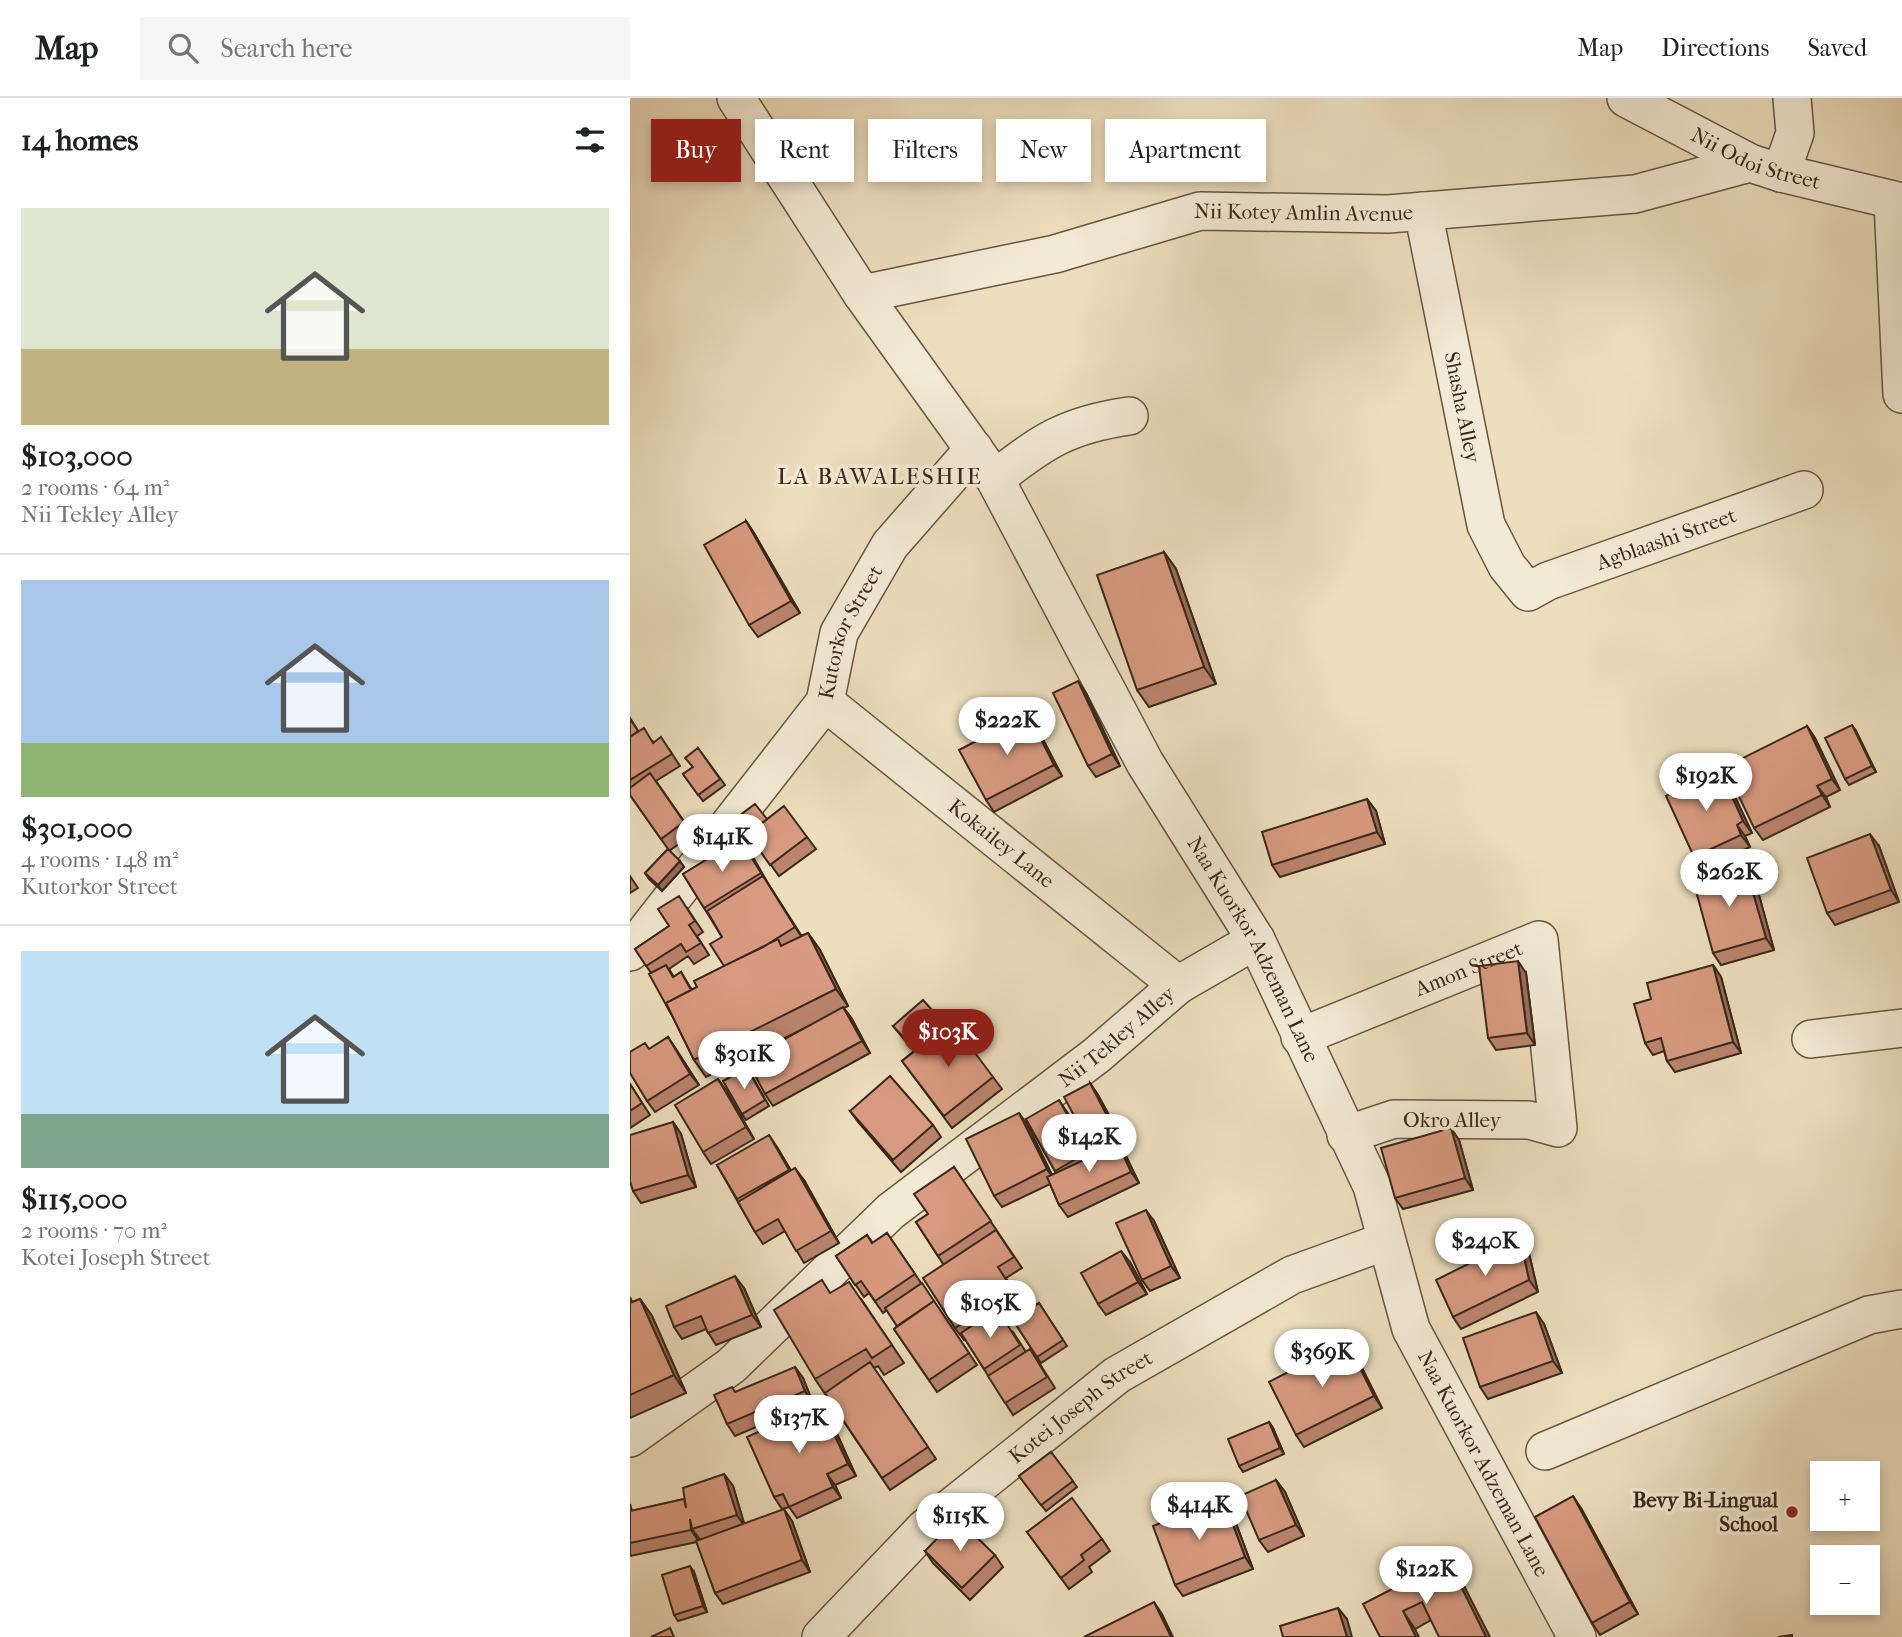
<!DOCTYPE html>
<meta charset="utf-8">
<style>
:root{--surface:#fff;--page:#f6f6f6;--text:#202124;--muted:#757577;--line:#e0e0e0;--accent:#8f2418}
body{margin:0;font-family:"IM FELL French Canon",serif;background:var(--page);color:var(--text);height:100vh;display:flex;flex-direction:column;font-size:26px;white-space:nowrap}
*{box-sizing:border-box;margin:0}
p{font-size:23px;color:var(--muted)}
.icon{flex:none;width:38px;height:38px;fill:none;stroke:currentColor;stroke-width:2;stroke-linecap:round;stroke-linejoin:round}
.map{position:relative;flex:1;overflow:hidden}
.side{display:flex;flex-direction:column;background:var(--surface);width:630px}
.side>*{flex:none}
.hud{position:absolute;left:21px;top:21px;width:665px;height:63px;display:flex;gap:14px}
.buttons{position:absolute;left:1180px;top:1363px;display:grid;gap:14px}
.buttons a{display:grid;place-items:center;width:70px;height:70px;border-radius:0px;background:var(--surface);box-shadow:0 4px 10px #0003;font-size:35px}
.price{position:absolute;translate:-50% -60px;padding:0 16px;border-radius:24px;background:#fff;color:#222;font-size:23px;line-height:46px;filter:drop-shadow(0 2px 4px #0008)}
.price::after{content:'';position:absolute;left:50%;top:42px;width:21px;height:16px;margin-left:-10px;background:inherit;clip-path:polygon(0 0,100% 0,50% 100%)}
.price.selected{background:var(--accent);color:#fff}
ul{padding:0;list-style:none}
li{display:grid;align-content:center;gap:14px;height:371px;padding:0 21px}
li+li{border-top:2px solid var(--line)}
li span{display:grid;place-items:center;height:217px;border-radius:0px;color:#555}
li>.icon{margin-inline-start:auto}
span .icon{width:126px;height:126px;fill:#fffc;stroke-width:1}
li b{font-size:30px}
h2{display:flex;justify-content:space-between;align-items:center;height:84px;padding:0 21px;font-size:30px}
.pill{padding:0 24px;border-radius:0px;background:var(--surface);box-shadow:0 4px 10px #0003;font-size:24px;line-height:63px}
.pill.selected{background:var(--accent);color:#fff}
header{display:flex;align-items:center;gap:42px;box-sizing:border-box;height:98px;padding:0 35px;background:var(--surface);border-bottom:2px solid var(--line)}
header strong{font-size:33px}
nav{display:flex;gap:38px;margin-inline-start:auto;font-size:24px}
.search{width:490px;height:63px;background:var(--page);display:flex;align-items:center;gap:18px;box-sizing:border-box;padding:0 24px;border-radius:0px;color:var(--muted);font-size:26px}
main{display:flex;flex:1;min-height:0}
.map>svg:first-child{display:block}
</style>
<header>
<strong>Map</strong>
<div class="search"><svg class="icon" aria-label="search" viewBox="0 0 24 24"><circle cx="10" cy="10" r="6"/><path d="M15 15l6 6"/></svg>Search here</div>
<nav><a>Map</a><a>Directions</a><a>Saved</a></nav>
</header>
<main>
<section class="side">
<h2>14 homes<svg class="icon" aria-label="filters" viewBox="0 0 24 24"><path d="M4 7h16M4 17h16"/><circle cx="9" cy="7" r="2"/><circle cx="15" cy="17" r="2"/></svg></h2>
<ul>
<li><span style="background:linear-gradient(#dfe7d0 65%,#c2b280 0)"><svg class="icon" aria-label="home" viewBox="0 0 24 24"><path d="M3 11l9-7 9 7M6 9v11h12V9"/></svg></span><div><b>$103,000</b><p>2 rooms · 64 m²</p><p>Nii Tekley Alley</p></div></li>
<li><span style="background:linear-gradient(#a9c7e8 75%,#8fb573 0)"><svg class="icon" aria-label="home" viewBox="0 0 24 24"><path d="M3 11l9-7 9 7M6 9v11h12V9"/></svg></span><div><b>$301,000</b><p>4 rooms · 148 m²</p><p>Kutorkor Street</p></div></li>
<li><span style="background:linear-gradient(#bfe0f5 75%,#7fa58c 0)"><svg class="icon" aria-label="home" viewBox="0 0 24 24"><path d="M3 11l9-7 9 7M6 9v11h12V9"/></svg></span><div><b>$115,000</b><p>2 rooms · 70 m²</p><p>Kotei Joseph Street</p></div></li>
</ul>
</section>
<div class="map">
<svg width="1272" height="1539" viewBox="0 0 1272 1539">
<rect width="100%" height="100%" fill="#eddebe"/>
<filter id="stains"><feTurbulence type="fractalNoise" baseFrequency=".00286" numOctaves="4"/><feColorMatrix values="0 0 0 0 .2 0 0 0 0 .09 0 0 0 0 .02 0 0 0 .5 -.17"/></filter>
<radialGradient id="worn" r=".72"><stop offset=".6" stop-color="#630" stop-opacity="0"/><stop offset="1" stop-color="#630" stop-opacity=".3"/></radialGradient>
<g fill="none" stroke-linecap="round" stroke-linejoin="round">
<!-- minor casing -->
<g stroke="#665543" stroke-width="40">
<g id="minor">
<path id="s1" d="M106,0L232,196L365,381L515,665L626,842L742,1088L781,1231L947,1539"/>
<path id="s2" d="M996,0L1120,65L1151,75L1272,104"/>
<path d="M1151,75L1165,35L1162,0"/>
<path d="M1263,104L1272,296"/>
<path id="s3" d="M793,113L856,427L877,468L898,494L918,483L1174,392"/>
<path id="s4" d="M232,196L425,156L570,113L758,116L1005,96L1120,65"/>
<path d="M365,381C413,343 437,327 499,318"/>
<path id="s5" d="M195,604L548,887"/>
<path id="s6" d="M0,854L195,604L209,535L260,447L344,351"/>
<path id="s7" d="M670,939L909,842L928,1030L899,1022L764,1021L716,1037"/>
<path d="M1181,941L1272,930"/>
<path id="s8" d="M0,1340L101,1268L261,1113L467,957L548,887L626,842"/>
<path d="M915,1353L1239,1217L1272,1211"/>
<path id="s9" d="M191,1539L294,1431L487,1277L662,1177L756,1143"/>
</g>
</g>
<!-- minor -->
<use href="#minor" stroke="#f3ead5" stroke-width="37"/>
</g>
<!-- wall -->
<path fill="#ba846e" stroke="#39271a" stroke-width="2" d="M116,423L124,435L170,515L128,539L119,527Z
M534,454L546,471L586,586L519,609L507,592Z
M456,595L490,668L466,679L458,668Z
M398,616L406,628L432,678L364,714L356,702Z
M0,620L9,634L24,644L39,651L50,668L26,683L63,736L39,753L54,769L32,793L19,781L15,775L38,751L0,697Z
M1177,628L1185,640L1210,692L1196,699L1200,709L1133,742L1124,730Z
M1226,633L1246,674L1219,687L1215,681Z
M68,650L95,687L73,703L53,676L62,670Z
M1098,684L1122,735L1115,738L1120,749L1072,771L1064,759Z
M737,701L746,713L755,746L650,779L642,767Z
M105,721H137L177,739L186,751L149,778L123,742L121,743Z
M110,741L171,838L178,835L190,852L218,908L214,910L222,921L240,955L143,1008L135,996L187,924L76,979L64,962L21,875L5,851L39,828L57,810L73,834L67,838L79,857L64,866L58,858L39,871L44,879L51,874L62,892L67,889L94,868L92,839L53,776Z
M1249,748L1269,804L1205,827L1197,815Z
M0,778L8,790L0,795Z
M1124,779L1144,852L1091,867L1083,855Z
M1083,867L1091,879L1111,955L1045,974L1037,963L1034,953L1023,957L1015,945L1021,901Z
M896,875L905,947L866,952L858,940Z
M311,922L315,928L302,939L363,979L372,991L322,1030L272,963L284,953L263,928Z
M38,939L69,987L25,1014L17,1003L20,951Z
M121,976L139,1008L116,1022L112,1016Z
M460,985L468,997L497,1050L492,1053L496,1058L509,1085L438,1119L429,1107L420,1086L372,1109L364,1098L397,1026L422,1077L426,1075L396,1021L437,1014L461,1058L466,1056L463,1053Z
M0,986L20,1017L0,1030Z
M96,992L124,1041L81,1066L73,1054Z
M220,1013L303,1027L311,1039L271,1074L228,1024Z
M43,1024L51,1036L66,1089L11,1105L3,1093Z
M829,1042L843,1092L773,1111L765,1100Z
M147,1049L161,1073L174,1082L209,1145L174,1165L155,1133L133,1146L125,1134L87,1067Z
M324,1069L392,1170L376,1180L396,1211L377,1224L371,1217L365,1221L369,1226L383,1234L396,1254L408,1263L425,1290L383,1317L335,1241L334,1242L325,1230L313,1166L286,1124L298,1116Z
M524,1123L550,1180L520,1193L512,1182Z
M257,1135L347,1267L307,1294L264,1231L267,1228L257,1212L253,1215L239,1195L234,1199L206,1158L237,1137L243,1145Z
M890,1140L898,1151L908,1194L831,1231L823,1219Z
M500,1164L517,1196L476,1217L468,1206Z
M114,1190L131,1229L86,1247L76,1231L52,1241L44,1229Z
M201,1195L231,1201L274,1265L254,1277L248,1268L244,1270L306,1361L260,1392L185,1281Z
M0,1199L2,1204L10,1201L22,1218L56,1295L0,1320Z
M409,1205L437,1248L411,1265L383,1222Z
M914,1226L932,1275L858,1301L850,1289Z
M717,1244L725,1256L752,1310L674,1349L666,1337Z
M165,1269L173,1280L183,1305L105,1338L97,1326Z
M190,1306L199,1318L226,1378L205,1387L211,1400L167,1420L159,1409L152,1411L144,1399Z
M639,1324L643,1330L654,1356L613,1374L609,1368Z
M421,1354L447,1389L416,1413L389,1378Z
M94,1376L103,1388L114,1425L162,1423L180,1474L93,1506L85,1495L67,1444L0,1458V1406L2,1413L54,1401Z
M646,1382L655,1394L674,1438L638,1454L629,1442Z
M951,1410L1008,1516L970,1537L962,1525Z
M601,1412L623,1471L553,1498L545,1487Z
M397,1434L472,1441L480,1453L459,1469L462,1474L439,1491Z
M295,1453L365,1457L373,1469L340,1502L303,1465Z
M818,1462L830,1480L801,1522L785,1531L750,1539Z
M64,1474L77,1514L48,1523L44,1517Z"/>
<!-- shaded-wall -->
<path fill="#976c5a" stroke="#39271a" stroke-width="2" d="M116,423L124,435L170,515L161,503Z
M534,454L546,471L586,586L574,569Z
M448,583L456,595L490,668L482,656Z
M398,616L406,628L432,678L424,667Z
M1222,627L1226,633L1246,674L1242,668Z
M1177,628L1185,640L1210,692L1202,681Z
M1090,672L1098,684L1122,735L1113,723Z
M1187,688L1196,699L1200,709L1192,697Z
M737,701L746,713L755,746L747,734Z
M1107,727L1115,738L1120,749L1111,737Z
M1240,736L1249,748L1269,804L1261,792Z
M110,741L119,752L139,787L131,775Z
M50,763L54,769L32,793L28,787Z
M1115,767L1124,779L1144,852L1136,840Z
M133,778L141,790L173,840L165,829Z
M178,835L190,852L218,908L206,891Z
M888,863L896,875L905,947L897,935Z
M1083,867L1091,879L1111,955L1103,944Z
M213,909L222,921L240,955L232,943Z
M38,939L46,951L69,987L60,976Z
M88,981L96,992L124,1041L116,1029Z
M460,985L468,997L497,1050L488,1039Z
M429,1002L437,1014L466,1066L458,1054Z
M389,1015L397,1026L425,1083L417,1071Z
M43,1024L51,1036L66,1089L58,1077Z
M821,1030L829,1042L843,1092L835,1080Z
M139,1037L147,1049L167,1083L159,1072Z
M488,1046L496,1058L509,1085L501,1074Z
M165,1070L174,1082L209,1145L201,1133Z
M516,1112L524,1123L550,1180L541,1168Z
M890,1140L898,1151L908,1194L899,1182Z
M491,1153L500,1164L517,1196L508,1184Z
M105,1178L114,1190L131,1229L122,1217Z
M10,1201L22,1218L56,1295L44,1277Z
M906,1214L914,1226L932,1275L923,1263Z
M717,1244L725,1256L752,1310L744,1298Z
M165,1269L173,1280L183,1305L175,1293Z
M190,1306L199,1318L226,1378L218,1366Z
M639,1324L643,1330L654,1356L650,1350Z
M94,1376L103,1388L115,1429L107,1417Z
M197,1376L205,1387L211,1400L203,1389Z
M646,1382L655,1394L674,1438L666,1427Z
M943,1398L951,1410L1008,1516L1000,1504Z
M593,1400L601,1412L623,1471L615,1459Z
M154,1411L162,1423L180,1474L172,1462Z
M60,1421L62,1431L69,1440V1444L61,1432Z
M818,1462L830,1480L860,1539H856Z
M60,1468L64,1474L77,1514L73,1508Z
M524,1504L532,1516L543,1539H541Z
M708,1510L717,1521L722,1539H717Z
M773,1513L785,1531L789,1539H786Z"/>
<!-- building -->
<path fill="#d89a80" stroke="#39271a" stroke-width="2" d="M116,423L161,503L119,527L74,447Z
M534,454L574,569L507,592L467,477Z
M448,583L482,656L458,668L423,595Z
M398,616L424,667L356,702L329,652Z
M0,621L8,633L0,639Z
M1222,627L1242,668L1215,681L1195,640Z
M1177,628L1202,681L1187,688L1192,697L1124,730L1095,669Z
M14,630L23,645L31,639L42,656L0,682V639Z
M68,650L90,681L68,697L53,676L63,669L55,660Z
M1090,672L1113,723L1107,727L1111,737L1064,759L1036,698Z
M20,675L54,724L31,741L0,697V690Z
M737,701L747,734L642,767L632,734Z
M125,706L137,721L118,736L117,737L105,721Z
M154,708L177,739L140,767L118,736Z
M1240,736L1261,792L1197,815L1177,760Z
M110,741L131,775L74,810L53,776Z
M38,751L50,763L28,787L15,775Z
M1115,767L1136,840L1083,855L1063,782Z
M133,778L165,829L133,849L94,868L80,846L92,839L77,813Z
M49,798L65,823L59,827L71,845L56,854L51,846L16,868L5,851L39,828L28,811Z
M178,835L206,891L64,962L36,905L67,889L64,883L148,841L151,848Z
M888,863L897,935L858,940L849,868Z
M36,867L43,879L51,874L61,892L36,905L41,916L19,876Z
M1083,867L1103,944L1037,963L1031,940L1015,945L1004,906L1021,901L1017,885Z
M293,902L311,922L281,948L263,928Z
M213,909L232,943L135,996L117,962Z
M322,924L363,979L314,1018L272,963Z
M38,939L60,976L17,1003L0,975V954L15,945L19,951Z
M117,970L135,1002L112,1016L93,983Z
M260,978L303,1027L263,1062L220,1013Z
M88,981L116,1029L73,1054L45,1007Z
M460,985L488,1039L463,1053L434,999Z
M0,986L12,1005L0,1013Z
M429,1002L458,1054L425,1073L396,1021Z
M389,1015L417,1071L364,1098L336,1041Z
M43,1024L58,1077L3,1093L0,1083V1037Z
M821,1030L835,1080L765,1100L751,1050Z
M139,1037L159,1072L107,1101L87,1067Z
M488,1046L501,1074L429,1107L417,1079Z
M324,1069L361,1123L308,1158L286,1124L298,1116L284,1096Z
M165,1070L201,1133L166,1153L148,1121L125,1134L108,1104Z
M516,1112L541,1168L512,1182L486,1125Z
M366,1132L384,1159L368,1169L388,1200L368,1212L363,1205L325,1230L293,1180Z
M257,1135L285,1176L245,1203L231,1183L225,1187L206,1158L237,1137L242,1145Z
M890,1140L899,1182L823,1219L806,1182Z
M491,1153L508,1184L468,1206L451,1175Z
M105,1178L122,1217L78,1235L71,1218L44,1229L36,1208Z
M192,1182L200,1195L219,1184L262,1247L242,1260L236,1251L185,1281L144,1212Z
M292,1185L306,1206L304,1203L267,1228L255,1210Z
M10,1201L44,1277L0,1297V1205Z
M304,1203L339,1255L299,1282L264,1231Z
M409,1205L433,1242L407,1259L383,1222Z
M906,1214L923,1263L850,1289L833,1240Z
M361,1215L368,1227L375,1223L390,1247L354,1271L331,1235Z
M717,1244L744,1298L666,1337L639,1284Z
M400,1251L417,1279L375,1305L358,1278Z
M240,1264L298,1349L252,1380L195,1295Z
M165,1269L175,1293L97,1326L84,1297L102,1289L105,1294Z
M190,1306L218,1366L197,1376L203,1389L159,1409L153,1396L144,1399L117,1339Z
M639,1324L650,1350L609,1368L598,1341Z
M421,1354L443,1383L411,1407L389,1378Z
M94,1376L107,1417L62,1431L60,1421L61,1432L0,1445V1413L54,1401L56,1410L53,1390Z
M646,1382L666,1427L629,1442L610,1398Z
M943,1398L1000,1504L962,1525L905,1419Z
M442,1400L472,1441L451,1457L454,1462L431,1480L397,1434Z
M593,1400L615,1459L545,1487L523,1428Z
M154,1411L172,1462L85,1495L66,1443Z
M327,1420L365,1457L332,1490L295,1453Z
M818,1462L856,1539H809L792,1504L773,1513L786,1539H750L733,1506Z
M60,1468L73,1508L44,1517L32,1477Z
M524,1504L541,1539H454Z
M708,1510L717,1539H653L650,1528Z
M40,1530L44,1539H21Z
M1162,1537V1539H1148Z"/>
<!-- markers -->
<circle fill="#8f2418" stroke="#f3ead5" stroke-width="2.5" cx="1162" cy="1414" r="7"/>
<g text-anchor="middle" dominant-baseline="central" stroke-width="7" stroke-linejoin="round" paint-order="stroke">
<!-- street labels -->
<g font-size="21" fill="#39271a" stroke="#f3ead5">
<text stroke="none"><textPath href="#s2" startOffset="144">Nii Odoi Street</textPath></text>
<text stroke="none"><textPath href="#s4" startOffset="452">Nii Kotey Amlin Avenue</textPath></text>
<text stroke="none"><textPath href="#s3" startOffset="200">Shasha Alley</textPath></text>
<text stroke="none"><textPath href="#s3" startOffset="548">Agblaashi Street</textPath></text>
<text stroke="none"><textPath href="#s6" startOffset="392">Kutorkor Street</textPath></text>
<text stroke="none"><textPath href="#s5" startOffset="226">Kokailey Lane</textPath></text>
<text stroke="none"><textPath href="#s1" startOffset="998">Naa Kuorkor Adzeman Lane</textPath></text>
<text stroke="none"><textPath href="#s7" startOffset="182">Amon Street</textPath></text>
<text stroke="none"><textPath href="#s8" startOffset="632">Nii Tekley Alley</textPath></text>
<text x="822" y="1022">Okro Alley</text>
<text stroke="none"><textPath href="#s9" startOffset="348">Kotei Joseph Street</textPath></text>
<text stroke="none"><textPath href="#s1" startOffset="1564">Naa Kuorkor Adzeman Lane</textPath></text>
</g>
<!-- poi labels -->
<g font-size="21" font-weight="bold" fill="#39271a" stroke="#f3ead5" text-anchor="end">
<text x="1148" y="1402">Bevy Bi-Lingual<tspan x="1148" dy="24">School</tspan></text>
</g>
<!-- neighbourhood labels -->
<g font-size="23" letter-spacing="2" fill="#39271a" stroke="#f3ead5">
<text x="250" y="378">LA BAWALESHIE</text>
</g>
</g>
<rect width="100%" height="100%" filter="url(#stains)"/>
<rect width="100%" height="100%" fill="url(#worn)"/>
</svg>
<div class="buttons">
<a>+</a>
<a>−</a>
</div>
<b class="price" style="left:377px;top:659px">$222K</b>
<b class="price" style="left:1076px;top:715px">$192K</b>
<b class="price" style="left:92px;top:776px">$141K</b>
<b class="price" style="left:1099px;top:811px">$262K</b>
<b class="price selected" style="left:318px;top:971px">$103K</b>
<b class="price" style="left:114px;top:993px">$301K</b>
<b class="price" style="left:459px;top:1076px">$142K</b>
<b class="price" style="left:855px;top:1180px">$240K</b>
<b class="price" style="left:360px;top:1242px">$105K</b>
<b class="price" style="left:692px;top:1291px">$369K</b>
<b class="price" style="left:169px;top:1357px">$137K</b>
<b class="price" style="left:569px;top:1444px">$414K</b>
<b class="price" style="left:330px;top:1455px">$115K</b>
<b class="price" style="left:796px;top:1508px">$122K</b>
<div class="hud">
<a class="pill selected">Buy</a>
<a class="pill">Rent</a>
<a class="pill">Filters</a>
<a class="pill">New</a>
<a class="pill">Apartment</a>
</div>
</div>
</main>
